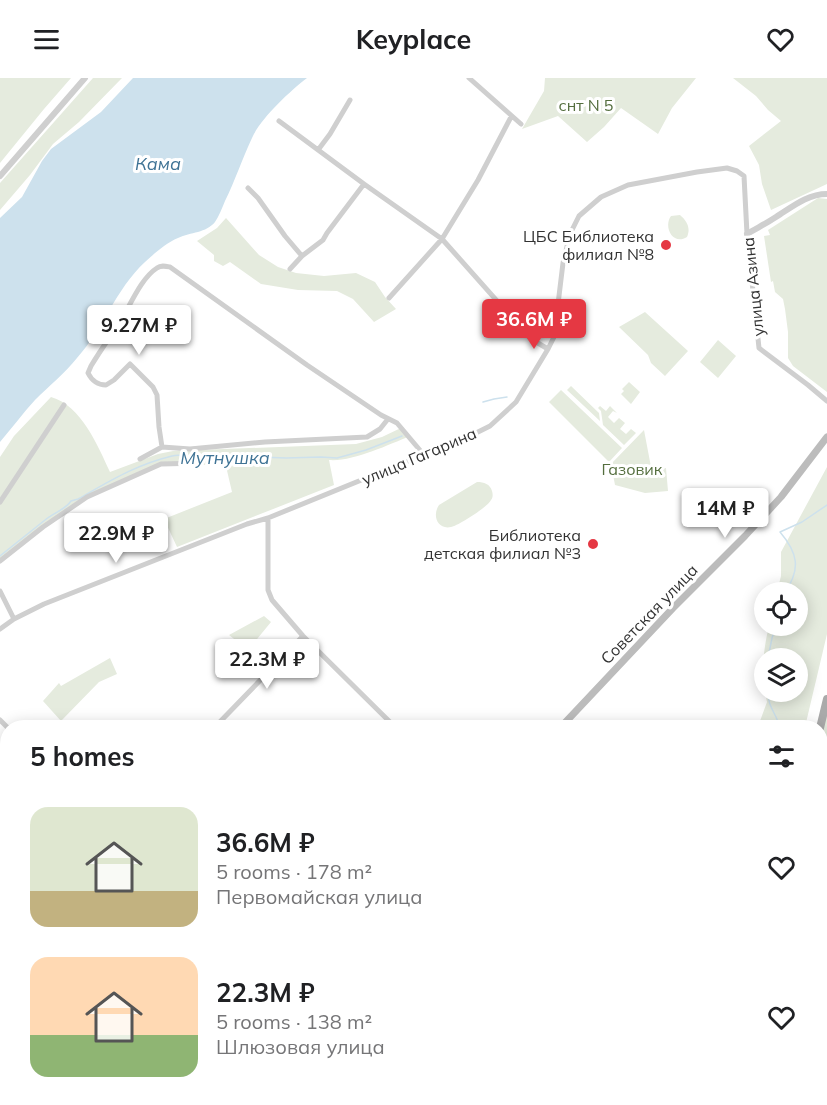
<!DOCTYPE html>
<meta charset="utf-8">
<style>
:root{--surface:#fff;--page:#f2f2f2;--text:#202124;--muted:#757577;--accent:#e53843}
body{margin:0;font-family:Mulish,sans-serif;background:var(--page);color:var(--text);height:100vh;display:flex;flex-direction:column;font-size:22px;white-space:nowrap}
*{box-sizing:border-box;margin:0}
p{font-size:20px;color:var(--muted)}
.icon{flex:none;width:33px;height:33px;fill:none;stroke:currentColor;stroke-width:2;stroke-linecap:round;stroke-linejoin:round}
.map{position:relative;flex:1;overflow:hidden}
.details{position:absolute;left:0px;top:642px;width:828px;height:386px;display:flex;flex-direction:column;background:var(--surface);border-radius:24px 24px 0 0;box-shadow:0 3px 15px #0003}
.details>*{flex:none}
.controls{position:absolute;left:754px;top:504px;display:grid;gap:12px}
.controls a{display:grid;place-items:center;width:54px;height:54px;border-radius:50%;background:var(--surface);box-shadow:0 3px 15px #0003;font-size:30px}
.price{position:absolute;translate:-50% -51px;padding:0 14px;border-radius:6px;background:#fff;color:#222;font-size:20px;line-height:39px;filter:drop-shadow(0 2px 3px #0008)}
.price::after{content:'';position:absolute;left:50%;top:36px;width:18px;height:14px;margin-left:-9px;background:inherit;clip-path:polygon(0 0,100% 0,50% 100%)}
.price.active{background:var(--accent);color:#fff}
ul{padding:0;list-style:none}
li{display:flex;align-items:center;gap:18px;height:150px;padding:0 30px}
li span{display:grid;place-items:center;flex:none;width:168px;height:120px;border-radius:18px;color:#555}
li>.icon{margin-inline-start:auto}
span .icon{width:72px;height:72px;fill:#fffc;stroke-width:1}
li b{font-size:26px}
h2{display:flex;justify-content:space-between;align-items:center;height:72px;padding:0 30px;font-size:26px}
header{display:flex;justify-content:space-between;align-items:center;height:78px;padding:0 30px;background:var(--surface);font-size:27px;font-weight:700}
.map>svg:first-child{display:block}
</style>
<header><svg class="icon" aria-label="menu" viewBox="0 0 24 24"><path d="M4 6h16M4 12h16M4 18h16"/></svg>Keyplace<svg class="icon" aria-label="heart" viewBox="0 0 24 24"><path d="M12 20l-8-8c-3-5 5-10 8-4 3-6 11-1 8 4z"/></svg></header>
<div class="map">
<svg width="827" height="1027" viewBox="0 0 827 1027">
<rect width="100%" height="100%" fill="#fff"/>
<!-- green -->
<path fill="#e5ebde" d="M0,0H71L44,31L0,85Z
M93,0H122L79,44L53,66L30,97L0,132V105Z
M545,0H696L672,30L658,56L621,30L604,49L587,64L558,38L522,51L544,13Z
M733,0H827V106L771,132L762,106L759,87L749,68L781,43L768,32L756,18Z
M818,120L827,121V314L793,288L788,280V254L785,231L783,221L775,214L773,203L771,204L764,158L770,157L768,152Z
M680,137C687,143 691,150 687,159C673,168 663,149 671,138Z
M226,140L259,177L278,189L296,195L324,198L356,195L375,204L385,219L396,231L374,244L353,221L337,213L298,212L261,206L230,184L223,188L214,183V177L197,163L217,150Z
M645,234L688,273L665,298L651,285L648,277L619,249Z
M718,262L736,278L718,300L700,284Z
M629,304L640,314L631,326L621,316L624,313L622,311Z
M571,308L599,335L600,343L567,312Z
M561,312L622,370L609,384L549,324Z
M51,319C81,327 98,368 110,394L158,376L173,373L356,366L382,359L403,349L410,358C388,367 352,384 329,382L334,407L177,469L164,441L232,414L225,384L203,387L161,385L85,419L0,482V379L14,358Z
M600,328L606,333L610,328L617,335L613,333L608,339L614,345L619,340L625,345L620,351L626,356L631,351L636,355L624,367L603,347L601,333L598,330Z
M644,352L651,389L653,392L666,390L668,413L645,415L615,407L611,386Z
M827,389V556L805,649H746L760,643L767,624L765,614H798V580H765V613C761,592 764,568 769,548H798V514H777L781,498V474Z
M477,404C484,404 490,406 492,413C493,416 493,420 491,422C489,428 458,448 451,449C437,452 432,437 439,427Z
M264,538L271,544L248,572L229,557Z
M110,580L117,596L99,604L61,643L43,623L59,605L61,608Z
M827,635V1027H736L738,1020H820V663Z
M327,1020H719L717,1027H327Z"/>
<!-- water -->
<path fill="#cde1ed" d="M133,0H307C289,14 261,40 252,60C242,81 235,103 225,123C222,130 219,138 215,144C206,155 191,154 178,160C166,165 155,175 145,184C115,212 104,250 77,280C65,295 49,308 35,322C23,335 12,350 0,364V140L22,119L42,83L51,71L101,34Z"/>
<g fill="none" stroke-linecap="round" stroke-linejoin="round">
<!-- stream -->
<path stroke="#cde1ed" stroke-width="1.5" d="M483,324L494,321L507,319
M0,478C15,466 30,454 45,442C53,435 65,432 71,423L78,421C110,403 135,387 172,378C190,374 205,387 223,379L244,383L259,379L286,380L321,379L337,380L366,372L402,358
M785,514C801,491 798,475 780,454L802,444L827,427
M768,580L772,560L776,548
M768,614C768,630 776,634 780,650"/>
<!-- minor -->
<path stroke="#cfcfcf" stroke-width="5" d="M469,0L521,46
M279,43L364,106L442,161L531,261L548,271
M318,72L330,56L350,22
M248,110L258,120L285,158L302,178
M290,191L302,178L323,162L327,155L364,106
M389,220L442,161L478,102L511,39
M162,369L159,349L157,317L153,309L130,286L114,302L106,307C97,307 92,303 88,295L91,288C100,273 110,259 120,244C130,228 141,200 157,190C161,187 165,188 170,189L307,287L381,337L397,345L424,377
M140,381L162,369L190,371L265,364L367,359L380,351L388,341
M0,424L64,327
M268,440V512L272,522L303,558L396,650
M0,483L43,449L87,419L161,386L201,385
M0,513L14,541
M0,551L14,541L44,526L247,446L268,440L472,357L490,348L516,324L548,271L554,259L563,185L570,156L579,138L601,119L628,107L697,94L727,90L737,93L744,98L747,156L759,270L808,307L827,323
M0,642L8,650
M214,650L303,558
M0,831L8,823
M0,858L8,865
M0,958L8,964
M0,986L8,978
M67,1020L74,1027
M275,1027L277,1023L323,1021
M504,1027L508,1020"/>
<!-- tertiary -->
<path stroke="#cfcfcf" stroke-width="6" d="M0,98L85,0
M747,156C757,150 767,145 776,139C792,129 807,116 827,116"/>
<!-- secondary -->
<path stroke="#bcbcbc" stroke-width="7" d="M560,650L673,530L745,458L781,419L827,359
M162,1027L168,1020"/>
<!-- primary -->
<path stroke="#aaa" stroke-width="8" d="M820,650L827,621
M733,1027L734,1020"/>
</g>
<!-- markers -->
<g fill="#e53843" stroke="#fff" stroke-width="2">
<circle cx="666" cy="167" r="6"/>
<circle cx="593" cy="466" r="6"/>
</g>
<g text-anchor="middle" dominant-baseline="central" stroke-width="6" stroke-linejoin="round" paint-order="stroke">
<!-- park labels -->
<g font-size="16" fill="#546e3e" stroke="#fff">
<text x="586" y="27">снт N 5</text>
<text x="632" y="391">Газовик</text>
</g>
<!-- poi labels -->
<g font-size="16" fill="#323232" stroke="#fff" text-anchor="end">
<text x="654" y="158">ЦБС Библиотека<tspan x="654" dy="18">филиал №8</tspan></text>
<text x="581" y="457">Библиотека<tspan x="581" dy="18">детская филиал №3</tspan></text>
</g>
<!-- street labels -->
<g font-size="16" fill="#323232" stroke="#fff">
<text transform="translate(753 209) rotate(-96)">улица Азина</text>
<text transform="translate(419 378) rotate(-23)">улица Гагарина</text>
<text transform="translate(649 536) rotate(-46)">Советская улица</text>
</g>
<!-- water labels -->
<g font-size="18" font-style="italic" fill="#3f7395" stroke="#fff">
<text x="158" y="85">Кама</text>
<text x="225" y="379">Мутнушка</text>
</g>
</g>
</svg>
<div class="controls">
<a><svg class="icon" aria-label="locate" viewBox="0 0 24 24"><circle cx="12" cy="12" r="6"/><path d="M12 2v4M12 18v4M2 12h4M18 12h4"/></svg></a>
<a><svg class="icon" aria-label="layers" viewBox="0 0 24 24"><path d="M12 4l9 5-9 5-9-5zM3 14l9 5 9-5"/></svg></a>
</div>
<b class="price active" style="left:534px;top:272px">36.6M ₽</b>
<b class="price" style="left:139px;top:278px">9.27M ₽</b>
<b class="price" style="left:725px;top:461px">14M ₽</b>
<b class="price" style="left:116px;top:486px">22.9M ₽</b>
<b class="price" style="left:267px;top:612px">22.3M ₽</b>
<section class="details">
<h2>5 homes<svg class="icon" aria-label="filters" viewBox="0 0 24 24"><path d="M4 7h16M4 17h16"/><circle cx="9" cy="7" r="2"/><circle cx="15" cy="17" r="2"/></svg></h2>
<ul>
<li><span style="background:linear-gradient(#dfe7d0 70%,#c2b280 0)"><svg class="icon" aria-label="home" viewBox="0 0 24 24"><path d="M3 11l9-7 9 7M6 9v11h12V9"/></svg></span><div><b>36.6M ₽</b><p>5 rooms · 178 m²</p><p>Первомайская улица</p></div><svg class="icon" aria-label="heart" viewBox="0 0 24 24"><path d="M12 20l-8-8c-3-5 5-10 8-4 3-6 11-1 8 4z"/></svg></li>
<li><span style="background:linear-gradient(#ffd9b3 65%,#8fb573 0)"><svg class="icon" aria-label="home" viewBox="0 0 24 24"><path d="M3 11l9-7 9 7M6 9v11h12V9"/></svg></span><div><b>22.3M ₽</b><p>5 rooms · 138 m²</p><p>Шлюзовая улица</p></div><svg class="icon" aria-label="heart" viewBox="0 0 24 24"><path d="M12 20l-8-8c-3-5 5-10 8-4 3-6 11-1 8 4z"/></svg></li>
</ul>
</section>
</div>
